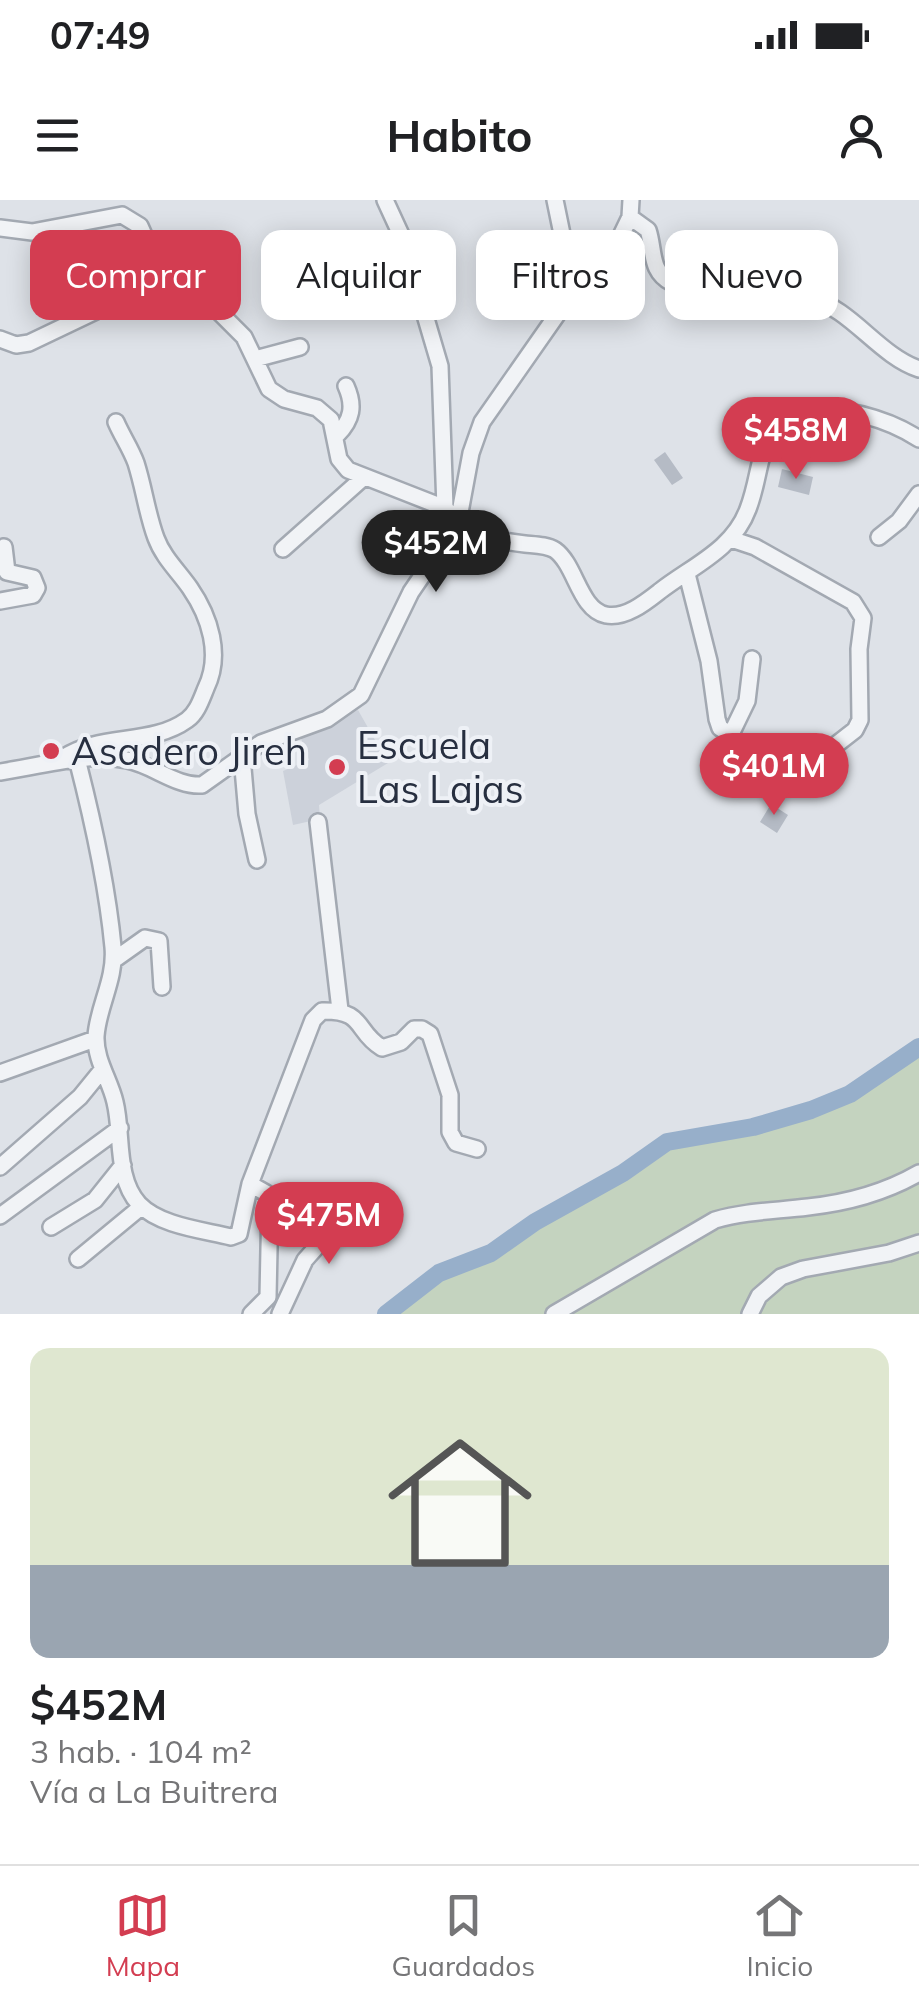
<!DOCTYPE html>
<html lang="es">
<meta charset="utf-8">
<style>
:root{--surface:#fff;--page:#f2f2f2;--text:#202124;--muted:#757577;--line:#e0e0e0;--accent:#d33d51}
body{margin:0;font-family:Mulish,sans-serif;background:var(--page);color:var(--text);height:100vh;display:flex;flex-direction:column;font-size:38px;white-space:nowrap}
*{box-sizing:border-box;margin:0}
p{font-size:32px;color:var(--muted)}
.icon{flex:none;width:55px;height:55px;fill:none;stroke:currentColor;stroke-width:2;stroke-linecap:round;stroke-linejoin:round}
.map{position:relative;height:1114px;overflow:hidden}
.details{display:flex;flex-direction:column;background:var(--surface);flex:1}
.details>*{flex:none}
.top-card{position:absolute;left:30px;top:30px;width:860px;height:90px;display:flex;gap:20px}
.price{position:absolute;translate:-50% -85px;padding:0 22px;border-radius:35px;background:var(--accent);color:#fff;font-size:32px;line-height:65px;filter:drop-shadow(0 2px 5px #0008)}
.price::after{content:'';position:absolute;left:50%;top:60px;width:30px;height:22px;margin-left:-15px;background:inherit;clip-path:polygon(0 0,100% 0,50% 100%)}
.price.on{background:#222;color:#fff}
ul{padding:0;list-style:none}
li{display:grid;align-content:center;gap:20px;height:530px;padding:0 30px}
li+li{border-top:2px solid var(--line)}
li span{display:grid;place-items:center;height:310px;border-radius:20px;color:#555}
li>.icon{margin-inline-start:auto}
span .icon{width:180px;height:180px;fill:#fffc;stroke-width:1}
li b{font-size:42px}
.chip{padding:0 35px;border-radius:20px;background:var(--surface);box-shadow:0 5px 25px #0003;font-size:35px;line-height:90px}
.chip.on{background:var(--accent);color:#fff}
.status{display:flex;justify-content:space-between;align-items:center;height:70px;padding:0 50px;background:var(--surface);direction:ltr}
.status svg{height:28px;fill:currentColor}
header{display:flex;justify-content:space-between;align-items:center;height:130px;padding:0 30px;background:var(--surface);font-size:45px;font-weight:700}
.tabs{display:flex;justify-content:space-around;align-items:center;height:140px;border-top:2px solid var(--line);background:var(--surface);font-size:28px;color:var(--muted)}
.tabs a{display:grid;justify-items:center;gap:5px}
.tabs .on{color:var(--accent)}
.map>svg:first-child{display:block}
</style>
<div class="status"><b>07:49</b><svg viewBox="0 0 49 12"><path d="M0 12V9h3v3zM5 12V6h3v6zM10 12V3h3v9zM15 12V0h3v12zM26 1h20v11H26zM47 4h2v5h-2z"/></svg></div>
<header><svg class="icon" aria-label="menu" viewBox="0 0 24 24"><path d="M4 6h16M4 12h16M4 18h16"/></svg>Habito<svg class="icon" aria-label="person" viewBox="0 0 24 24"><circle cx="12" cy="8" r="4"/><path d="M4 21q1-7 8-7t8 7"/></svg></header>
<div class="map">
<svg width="919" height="1114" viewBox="0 0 919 1114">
<rect width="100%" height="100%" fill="#dee2e8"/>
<!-- built -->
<path fill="#ccd1da" d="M358,510L388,563L319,605L320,619L293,625L283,571L309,560L300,536Z"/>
<!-- green -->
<path fill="#c4d3bf" d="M919,847V1114H386L439,1073L491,1053L535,1022L623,973L667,942L753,927L811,910L850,894Z"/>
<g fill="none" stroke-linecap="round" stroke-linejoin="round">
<!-- river -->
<path stroke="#97afca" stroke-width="18" d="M386,1114L439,1073L491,1053L535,1022L623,973L667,942L753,927L811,910L850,894L919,847"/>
</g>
<!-- building -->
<path fill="#b5bbc5" d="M791,224L796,225L792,252L776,249Z
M665,252L683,278L672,285L654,260Z
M782,269L813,277L809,295L778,287Z
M771,604L788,615L777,633L760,622Z"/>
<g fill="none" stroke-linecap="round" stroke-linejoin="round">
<!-- minor casing -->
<g stroke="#a3a9b2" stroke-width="20">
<path id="minor" d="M385,0L402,37L440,166L445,308C469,336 490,340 525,344C535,345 547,345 555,350C576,365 579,409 606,415C625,419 646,402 660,391C692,366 733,350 748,309C763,270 756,237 792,207C837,207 881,214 919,239
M555,0L562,34L553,72L561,109
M630,17L648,30C655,51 649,71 672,83C706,100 770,87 810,98C852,109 878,155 919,169
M0,28L32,32L122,15L140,26L159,69L220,113L244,137L269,189L284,199L317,208L331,220L339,259L348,270L445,308
M331,89L350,86L421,99
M0,139L16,145L29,143L117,101L159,69
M255,159L300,147
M337,235C352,220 355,206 346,186
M879,337L899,321L919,294
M731,339L755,347L853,402L863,418L859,449L860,520L855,530L837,544
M283,349L363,278
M687,374L709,461L717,519L720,528L727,532L733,530L747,501L752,459
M0,401L33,395L37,388L33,378L7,372L4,347
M242,557L247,614L257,660
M63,558C100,533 151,546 187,520C197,513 201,500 206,488C222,455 210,417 190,388C178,371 163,357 156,338C147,314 144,288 136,263C131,249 122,236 116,222
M77,559C93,621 107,683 113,747C116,779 98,806 96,836C95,860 110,880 115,902C123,934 115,978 139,1004C160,1026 203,1030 231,1037L239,1034L250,984L313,820L322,811C366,810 354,831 382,848L401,842L414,829H422L430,834L450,895V932L456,943L477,949
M0,572C40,566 87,552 127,560C153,565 177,587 202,585L261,543L327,519L361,495L411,392L458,323L471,253L482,222L561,109L616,46L630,17L631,0
M318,622L340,810
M114,760L145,738L159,741L162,787
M0,873L95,839
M0,967L80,897L102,870
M250,984L266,993L270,1001L268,1097L251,1114
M0,1016L120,928
M51,1027L95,1000L123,965
M78,1059L141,1007
M280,1114L305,1060L320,1043L350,1032L370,1016
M554,1114L715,1020C746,1011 776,1011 808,1007C846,1003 886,992 919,973
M750,1114L759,1096L781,1077L803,1069L889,1053L919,1043"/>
</g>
<!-- minor -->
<use href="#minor" stroke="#f1f3f6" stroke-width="15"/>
</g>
<!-- markers -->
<g fill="#d33d51" stroke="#eef1f6" stroke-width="4">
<circle cx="51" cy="551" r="10"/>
<circle cx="337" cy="567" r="10"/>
</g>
<g text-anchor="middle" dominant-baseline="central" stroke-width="8" stroke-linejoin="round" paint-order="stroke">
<!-- poi labels -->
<g font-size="38" fill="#272f40" stroke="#eef1f6" text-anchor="start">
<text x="357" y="545">Escuela<tspan x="357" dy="44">Las Lajas</tspan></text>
<text x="71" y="551">Asadero Jireh</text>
</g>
</g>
</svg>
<b class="price" style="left:796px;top:282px">$458M</b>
<b class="price on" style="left:436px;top:395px">$452M</b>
<b class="price" style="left:774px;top:618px">$401M</b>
<b class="price" style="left:329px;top:1067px">$475M</b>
<div class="top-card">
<a class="chip on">Comprar</a>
<a class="chip">Alquilar</a>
<a class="chip">Filtros</a>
<a class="chip">Nuevo</a>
</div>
</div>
<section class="details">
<ul>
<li><span style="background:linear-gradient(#dfe7d0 70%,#9aa5b1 0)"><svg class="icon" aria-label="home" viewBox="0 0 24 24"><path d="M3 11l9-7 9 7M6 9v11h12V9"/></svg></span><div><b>$452M</b><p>3 hab. · 104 m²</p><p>Vía a La Buitrera</p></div></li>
</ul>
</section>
<nav class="tabs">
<a class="on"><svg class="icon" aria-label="map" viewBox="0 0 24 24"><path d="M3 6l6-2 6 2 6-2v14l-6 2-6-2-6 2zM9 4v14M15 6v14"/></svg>Mapa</a>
<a><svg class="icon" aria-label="saved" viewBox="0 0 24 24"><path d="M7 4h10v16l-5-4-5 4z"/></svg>Guardados</a>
<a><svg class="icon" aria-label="home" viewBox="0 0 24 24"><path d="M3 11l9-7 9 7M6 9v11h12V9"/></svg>Inicio</a>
</nav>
